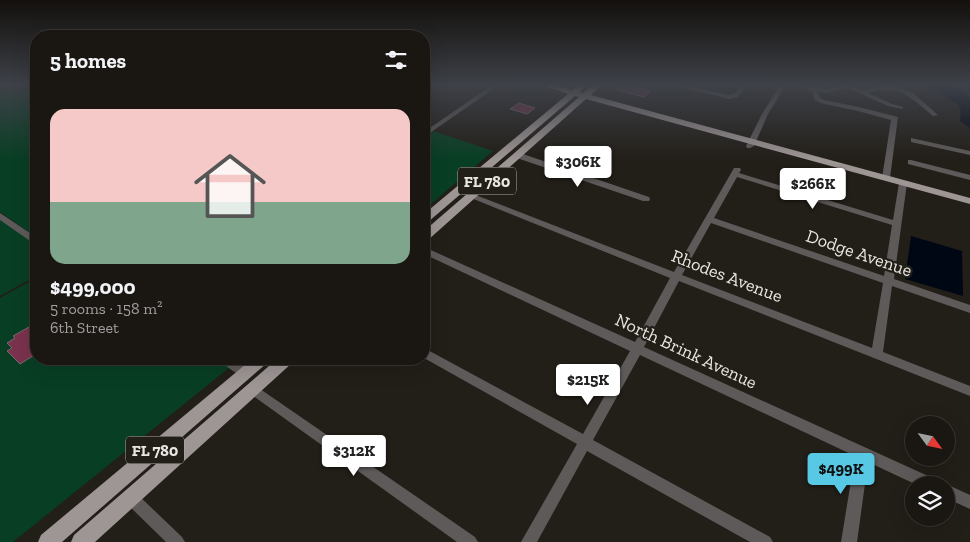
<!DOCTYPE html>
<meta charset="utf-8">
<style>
:root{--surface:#1a1612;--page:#272320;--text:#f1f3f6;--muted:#9f9f9f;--line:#383532;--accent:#58c9e4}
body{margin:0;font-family:"Zilla Slab",serif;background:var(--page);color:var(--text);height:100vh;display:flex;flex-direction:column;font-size:19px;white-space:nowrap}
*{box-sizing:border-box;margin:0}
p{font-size:16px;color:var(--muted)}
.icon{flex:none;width:28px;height:28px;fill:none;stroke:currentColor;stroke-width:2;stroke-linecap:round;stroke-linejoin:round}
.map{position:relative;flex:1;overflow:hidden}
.details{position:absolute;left:30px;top:30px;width:400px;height:335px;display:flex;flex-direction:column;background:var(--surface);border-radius:20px;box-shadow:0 5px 20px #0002,0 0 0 1px var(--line)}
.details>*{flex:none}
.needle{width:32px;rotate:123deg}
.fabs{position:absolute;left:905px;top:416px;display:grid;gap:10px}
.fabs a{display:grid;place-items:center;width:50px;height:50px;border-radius:50%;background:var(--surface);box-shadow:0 5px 20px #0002,0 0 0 1px var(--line);font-size:25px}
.price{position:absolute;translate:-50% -42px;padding:0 11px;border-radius:5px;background:#fff;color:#222;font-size:16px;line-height:32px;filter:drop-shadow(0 1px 2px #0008)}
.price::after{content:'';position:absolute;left:50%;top:30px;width:15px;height:11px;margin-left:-8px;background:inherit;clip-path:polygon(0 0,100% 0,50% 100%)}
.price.current{background:var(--accent);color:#111}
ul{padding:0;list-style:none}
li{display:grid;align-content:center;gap:10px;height:265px;padding:0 20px}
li+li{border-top:1px solid var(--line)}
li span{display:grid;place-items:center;height:155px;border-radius:15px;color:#555}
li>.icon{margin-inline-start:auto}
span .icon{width:90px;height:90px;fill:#fffc;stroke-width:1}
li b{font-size:21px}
h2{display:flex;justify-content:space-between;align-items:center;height:60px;padding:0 20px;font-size:21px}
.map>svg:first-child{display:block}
</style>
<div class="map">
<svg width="970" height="542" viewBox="0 0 970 542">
<rect width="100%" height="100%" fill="#221e18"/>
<!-- green -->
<path fill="#083e24" d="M0,85H36V237L0,212Z
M433,131L493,151L424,210V137Z
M0,216L36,241V276L0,296Z
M36,278V359H217L230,367L13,542H0V298Z"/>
<!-- water -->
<path fill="#000714" d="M928,85H954L970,97V128L960,121L961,111L958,105Z
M911,236L962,251L963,296L905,279Z"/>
<!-- building -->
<path fill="#7a324d" stroke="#746a6d" d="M622,85H628L651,91L644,97L616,90Z
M519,103L535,108L527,114L510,109Z
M36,323V354L20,364L7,351L12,348L7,343L15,338L13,336Z"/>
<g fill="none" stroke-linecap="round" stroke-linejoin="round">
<!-- minor -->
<path fill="#5e5a5a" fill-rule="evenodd" d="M492,85H499L424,137V132Z
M673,85H683L729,95L734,94L741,85H747L738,97L729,99Z
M780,85H786L768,114L754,146L750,148H747L746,146L762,114Z
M795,85H803L827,89L843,85H851L862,90L887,85L895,86L912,92L938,115L933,116C908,96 902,85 868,93L892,104L903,107V109L888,106L848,88L827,93L819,92L820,98L824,100L859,107L898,117L890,178L886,180L882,178L891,120L858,111L820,103L814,99L812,91Z
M911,138L970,151V155L911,142Z
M514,153H520L649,197L650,199L649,201H643L514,157Z
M908,160H911L970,175V180L908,164Z
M734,168H740L741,170L739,173L893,220L899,183L900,181H906L907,183L894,279L970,305V313L892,286L883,352L970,386V396L679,281L644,347L937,480L939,485H917L868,462L857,542H841L855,456L640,355L593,440L770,537L773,542H750L587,451L537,542H521L577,444L424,358V348L583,434L630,351L424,254V247L635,342L670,278L466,196L467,194H473L674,272ZM737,177L892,225L884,276L714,218ZM711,223L883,283L872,348L682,275Z
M0,213L36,237V244L33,243L0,220Z
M219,359C231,358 246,360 252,372L250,376C240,378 229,368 221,362Z
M253,384L475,537L478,542H457L249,393L247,389L249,385Z
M946,484L970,495V509L946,498V485H943Z
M131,491L136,493L182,537L185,542H166L126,503L124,498L126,493Z"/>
<!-- major -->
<path fill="#9e9595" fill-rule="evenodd" d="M542,85H553L572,90L579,85H587L580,92L583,93L593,85H601L591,95L970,198V204L586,99L428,240L424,241V231L579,97L575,96L428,222L424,223V214L568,94Z
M252,359H269L267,363L62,542H38L41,535Z
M277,359H294L292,363L95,542H71L74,535Z"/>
</g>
<!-- sky -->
<linearGradient id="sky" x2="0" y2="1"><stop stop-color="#13100d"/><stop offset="0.53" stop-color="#3e4148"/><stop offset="1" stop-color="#3e4148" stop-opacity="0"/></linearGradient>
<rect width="970" height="160" fill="url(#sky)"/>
<g text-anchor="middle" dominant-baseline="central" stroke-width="4.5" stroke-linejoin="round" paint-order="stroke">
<!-- shield labels -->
<g fill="#221e18" stroke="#aeaba6" stroke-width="1">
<rect x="458" y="167.5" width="58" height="27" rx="4"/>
<rect x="126" y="436.5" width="58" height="27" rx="4"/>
</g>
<g font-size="16" font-weight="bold" fill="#eae7e3">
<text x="487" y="181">FL 780</text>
<text x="155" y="450">FL 780</text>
</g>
<!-- street labels -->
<g font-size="18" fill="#eae7e3" stroke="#221e18">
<text transform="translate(859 253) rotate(19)">Dodge Avenue</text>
<text transform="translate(727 276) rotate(21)">Rhodes Avenue</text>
<text transform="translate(686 351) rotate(25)">North Brink Avenue</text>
</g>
</g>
</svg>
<div class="fabs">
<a><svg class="needle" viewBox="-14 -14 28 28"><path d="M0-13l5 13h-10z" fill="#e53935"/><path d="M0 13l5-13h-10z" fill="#9f9f9f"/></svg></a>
<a><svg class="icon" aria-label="layers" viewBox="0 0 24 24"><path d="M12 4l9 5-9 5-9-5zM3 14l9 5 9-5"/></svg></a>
</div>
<b class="price" style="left:578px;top:188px">$306K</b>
<b class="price" style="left:813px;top:210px">$266K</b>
<b class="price" style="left:588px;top:406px">$215K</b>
<b class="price" style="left:354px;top:477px">$312K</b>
<b class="price current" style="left:841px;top:495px">$499K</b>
<section class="details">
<h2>5 homes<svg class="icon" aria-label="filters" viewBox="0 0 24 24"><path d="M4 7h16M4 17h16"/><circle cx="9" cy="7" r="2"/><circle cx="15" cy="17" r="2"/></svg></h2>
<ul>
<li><span style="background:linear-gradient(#f6c9c9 60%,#7fa58c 0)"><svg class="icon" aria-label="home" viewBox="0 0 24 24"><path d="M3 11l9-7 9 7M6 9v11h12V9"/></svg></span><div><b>$499,000</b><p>5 rooms · 158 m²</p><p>6th Street</p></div></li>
</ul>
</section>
</div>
